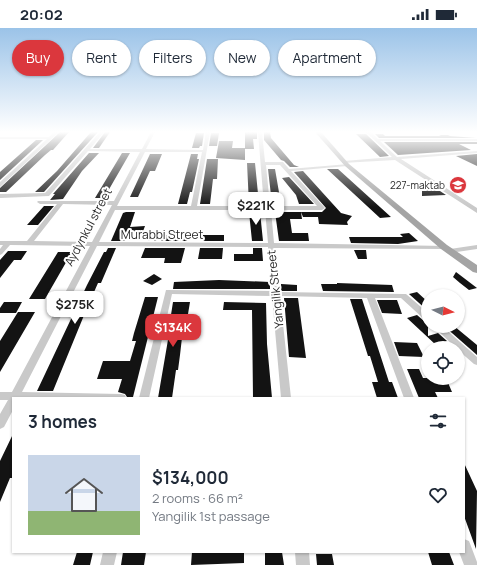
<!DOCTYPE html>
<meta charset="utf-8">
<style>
:root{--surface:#fff;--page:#f2f2f3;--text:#1f2937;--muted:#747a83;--line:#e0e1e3;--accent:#db373d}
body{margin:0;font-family:Manrope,sans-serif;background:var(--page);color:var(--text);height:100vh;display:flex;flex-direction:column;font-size:15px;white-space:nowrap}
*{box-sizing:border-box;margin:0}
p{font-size:13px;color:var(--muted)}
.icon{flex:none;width:22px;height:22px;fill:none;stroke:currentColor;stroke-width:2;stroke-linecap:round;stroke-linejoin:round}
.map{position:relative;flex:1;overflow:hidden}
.details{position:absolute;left:12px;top:369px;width:453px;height:156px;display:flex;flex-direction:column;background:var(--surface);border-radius:0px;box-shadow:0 1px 3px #0004}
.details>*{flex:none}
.hud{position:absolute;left:12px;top:12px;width:453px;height:36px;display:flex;gap:8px}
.needle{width:26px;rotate:96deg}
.buttons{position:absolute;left:421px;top:261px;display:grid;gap:8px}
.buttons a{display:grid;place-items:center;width:44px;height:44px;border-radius:50%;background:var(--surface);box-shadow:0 1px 3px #0004;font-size:20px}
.price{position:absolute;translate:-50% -34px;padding:0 9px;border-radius:8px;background:#fff;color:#222;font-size:13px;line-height:26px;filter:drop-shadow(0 1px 2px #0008)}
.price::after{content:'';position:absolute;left:50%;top:24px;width:12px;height:9px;margin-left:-6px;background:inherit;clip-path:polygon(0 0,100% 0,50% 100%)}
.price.current{background:var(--accent);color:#fff}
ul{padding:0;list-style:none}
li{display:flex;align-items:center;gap:12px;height:100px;padding:0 16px}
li+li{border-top:1px solid var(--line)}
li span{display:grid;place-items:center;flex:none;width:112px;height:80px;border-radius:0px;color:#555}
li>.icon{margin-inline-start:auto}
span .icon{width:48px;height:48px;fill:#fffc;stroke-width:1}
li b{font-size:17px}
h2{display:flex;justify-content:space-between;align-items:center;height:48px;padding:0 16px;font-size:17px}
.tag{padding:0 14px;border-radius:18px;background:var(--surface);box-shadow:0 1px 3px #0004;font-size:14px;line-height:36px}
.tag.current{background:var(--accent);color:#fff}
.status{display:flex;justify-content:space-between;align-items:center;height:28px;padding:0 20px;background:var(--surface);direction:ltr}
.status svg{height:11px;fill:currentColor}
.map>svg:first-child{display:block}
</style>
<div class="status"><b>20:02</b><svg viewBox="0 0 49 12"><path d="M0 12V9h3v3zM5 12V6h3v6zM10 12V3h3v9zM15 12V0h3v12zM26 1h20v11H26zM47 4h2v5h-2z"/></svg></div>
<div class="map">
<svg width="477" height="537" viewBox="0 0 477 537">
<rect width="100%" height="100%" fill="#fff"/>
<!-- building -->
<path fill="#131313" d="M60,104H69L53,122H51L45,127L6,164H0V160Z
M91,104H98L44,164H35L57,143Z
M105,104H110L99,120H93Z
M245,104H257V111H253L254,121H245Z
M264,104H270L271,110L294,137L299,139H290L284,133L281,132L264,112Z
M196,105H204L202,118H200L199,120H192Z
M211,105H219L217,118H209Z
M356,106H366L389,128L380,129Z
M375,106H383L385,108H441L439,107H448L450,108L476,110H379Z
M36,112H43L0,152V144Z
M219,113H233L232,120H245V132L216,130Z
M384,114H477V116H459L471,122L398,127Z
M89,125H99L82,143L63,171L50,172L55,166H53Z
M122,125H130L104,170H95Z
M150,126H162L155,143H150L138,169H130Z
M191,126H198L197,131H199L192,164H190L187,176H178Z
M477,126V138L456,128Z
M207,131H218L217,151H213L210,176H200Z
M247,135H255L259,176H249Z
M268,141H275L281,176H272Z
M327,141H338L391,189L380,190Z
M303,143L341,185L352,188L347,194L348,197L319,196L318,189H303L301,184H322L326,180L294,144Z
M289,149L314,176H299L296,167L282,150Z
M437,161L446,167L422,168V163Z
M44,178H54L38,197H27Z
M126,184H135L130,199L145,198L142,206H128L125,213H111L123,185Z
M249,184H260L263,213H252Z
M275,184H301L302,191H290L292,205H308L309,213H279Z
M409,205L418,213L398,216L351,215L349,209H403L400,206Z
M150,207H168L188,208L187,213H148Z
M203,207H224V213H202Z
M108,220H116L101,255H98L87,280L53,363H37L87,257L104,224H106Z
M145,220H185L181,235H164L165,230H141Z
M200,220H223L222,231H198Z
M253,220H262L263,233H234V226H253Z
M354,222H366L367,231H358Z
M8,223H27L21,232H14L0,250V232Z
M58,224H72L45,271H29Z
M456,244L477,260L469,262L460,255L453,249Z
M154,246L162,251L152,257L143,253Z
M219,252L270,254V261H173L174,254Z
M337,255L392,257L394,264L323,263L321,256H337Z
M281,256L297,257V263H281Z
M417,264L428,274V283L409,266Z
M145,269H158L133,369H127L125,366L118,364L122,351H97L103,333H130L136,313H132L134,305Z
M284,270H298L306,330L289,329Z
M350,271H362L389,354H392L398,370H377L372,354H378L370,328H368Z
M377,272H397L402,286L382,285Z
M4,274H22L16,285H0V280Z
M173,274H190L187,292H184L180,327L178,342H176L172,370H158L169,306H168Z
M224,274L266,275L267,316L272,370H253L252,282H223Z
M18,284H35L0,344V313Z
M417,287L424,293L428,294V308L438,305L447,313L436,317L407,290Z
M444,298H454L477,317V327Z
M394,314L417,315L424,329L399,328Z
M407,341H419L423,350H446L452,364H435L438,370H419Z
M13,406V450H10L0,474V433Z
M464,435L477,463L476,521L464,488Z
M77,524H93L90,537H73Z
M123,524H146L144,537H121Z
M192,524H244V535L191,537Z
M265,524H282L284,537H265Z
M428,524H449L454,537H432Z
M316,526H332L334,537H317Z"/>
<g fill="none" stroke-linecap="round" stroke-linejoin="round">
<!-- minor -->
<path fill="#c9c9c9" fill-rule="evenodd" d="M54,104H59L0,159V154L47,111H0V109H49Z
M100,104H104L90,121H142L151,104H155L146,121L203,122L206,104H210L197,178H264L258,104H262L265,134H283L289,141L349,136V137L347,138L291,143L325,180L322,182H271L274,215L446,218L447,219L444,221L275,220L280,264L403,266H406L428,285V293L425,292L401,270H375L414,370H404L367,270L280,268L291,370H281L272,268L172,266L149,370H139L166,262L272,263L268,219L97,218L22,364L121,366L125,367L126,370H13V382L4,399L0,401V386L8,372H0V364H12L90,218L10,217L2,226L0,227V221L3,217H0V213H27L57,176H40L37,174L38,173H114L140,124L88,123L49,168L0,170V166L45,165ZM145,124H202L191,178H117ZM266,137H280L317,178H270ZM63,176L112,177L92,214L34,213ZM115,182H265L268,215L99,214Z
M366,104H371L378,111H477V113H380L397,129L477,123V125L401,131L477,180V185L395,132L342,135V133H344L392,129Z
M477,217V221L450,225L447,223L450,221Z
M433,298H442L477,329V337L474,336L458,322V320H456Z
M464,511L469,513L477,534V537H464L459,524H464Z
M103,524H117L114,537H100Z
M295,524H309L310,537H296Z"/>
<!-- major -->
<path fill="#a4a4a4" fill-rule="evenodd" d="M315,104H321L349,136L447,217L477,237V245L473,244L441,221L345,138Z"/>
</g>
<!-- sky -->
<linearGradient id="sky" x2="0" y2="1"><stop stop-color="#9bc3e8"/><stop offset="0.58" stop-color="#fff"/><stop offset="1" stop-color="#fff" stop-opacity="0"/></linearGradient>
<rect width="477" height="179" fill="url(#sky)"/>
<!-- icons -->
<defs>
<g id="school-disc" transform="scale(0.9)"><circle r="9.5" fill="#db373d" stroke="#fff"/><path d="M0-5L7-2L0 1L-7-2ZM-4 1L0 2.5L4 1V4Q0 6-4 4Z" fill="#fff"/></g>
</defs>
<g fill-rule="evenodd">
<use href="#school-disc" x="458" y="157"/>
</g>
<g text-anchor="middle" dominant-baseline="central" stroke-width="4" stroke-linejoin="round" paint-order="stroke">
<!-- far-poi labels -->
<g font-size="10" fill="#2c2c2c" stroke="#fff" text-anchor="end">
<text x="445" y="157">227-maktab</text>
</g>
<!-- street labels -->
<g font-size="12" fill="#2c2c2c" stroke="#fff">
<text transform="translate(88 199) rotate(-62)">Aydynkul street</text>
<text x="162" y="206">Murabbi Street</text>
<text transform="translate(275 261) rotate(-96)">Yangilik Street</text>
</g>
</g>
</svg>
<div class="buttons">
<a><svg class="needle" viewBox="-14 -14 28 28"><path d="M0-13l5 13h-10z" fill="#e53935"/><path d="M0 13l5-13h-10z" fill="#747a83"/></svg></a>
<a><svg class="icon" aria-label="locate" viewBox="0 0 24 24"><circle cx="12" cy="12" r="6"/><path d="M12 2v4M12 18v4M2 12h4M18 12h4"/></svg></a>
</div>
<b class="price" style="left:256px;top:198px">$221K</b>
<b class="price" style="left:75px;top:297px">$275K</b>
<b class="price current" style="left:173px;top:320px">$134K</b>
<div class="hud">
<a class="tag current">Buy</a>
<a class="tag">Rent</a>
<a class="tag">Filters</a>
<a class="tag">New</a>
<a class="tag">Apartment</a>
</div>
<section class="details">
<h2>3 homes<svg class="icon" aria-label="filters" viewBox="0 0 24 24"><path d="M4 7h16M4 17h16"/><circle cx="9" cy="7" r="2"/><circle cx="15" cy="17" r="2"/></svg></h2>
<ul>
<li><span style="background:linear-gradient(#c9d6e8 70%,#8fb573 0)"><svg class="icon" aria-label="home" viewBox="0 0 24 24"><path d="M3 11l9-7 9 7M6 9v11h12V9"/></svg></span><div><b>$134,000</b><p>2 rooms · 66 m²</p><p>Yangilik 1st passage</p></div><svg class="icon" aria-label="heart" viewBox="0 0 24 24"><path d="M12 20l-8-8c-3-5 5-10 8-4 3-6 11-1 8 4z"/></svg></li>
</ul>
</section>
</div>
